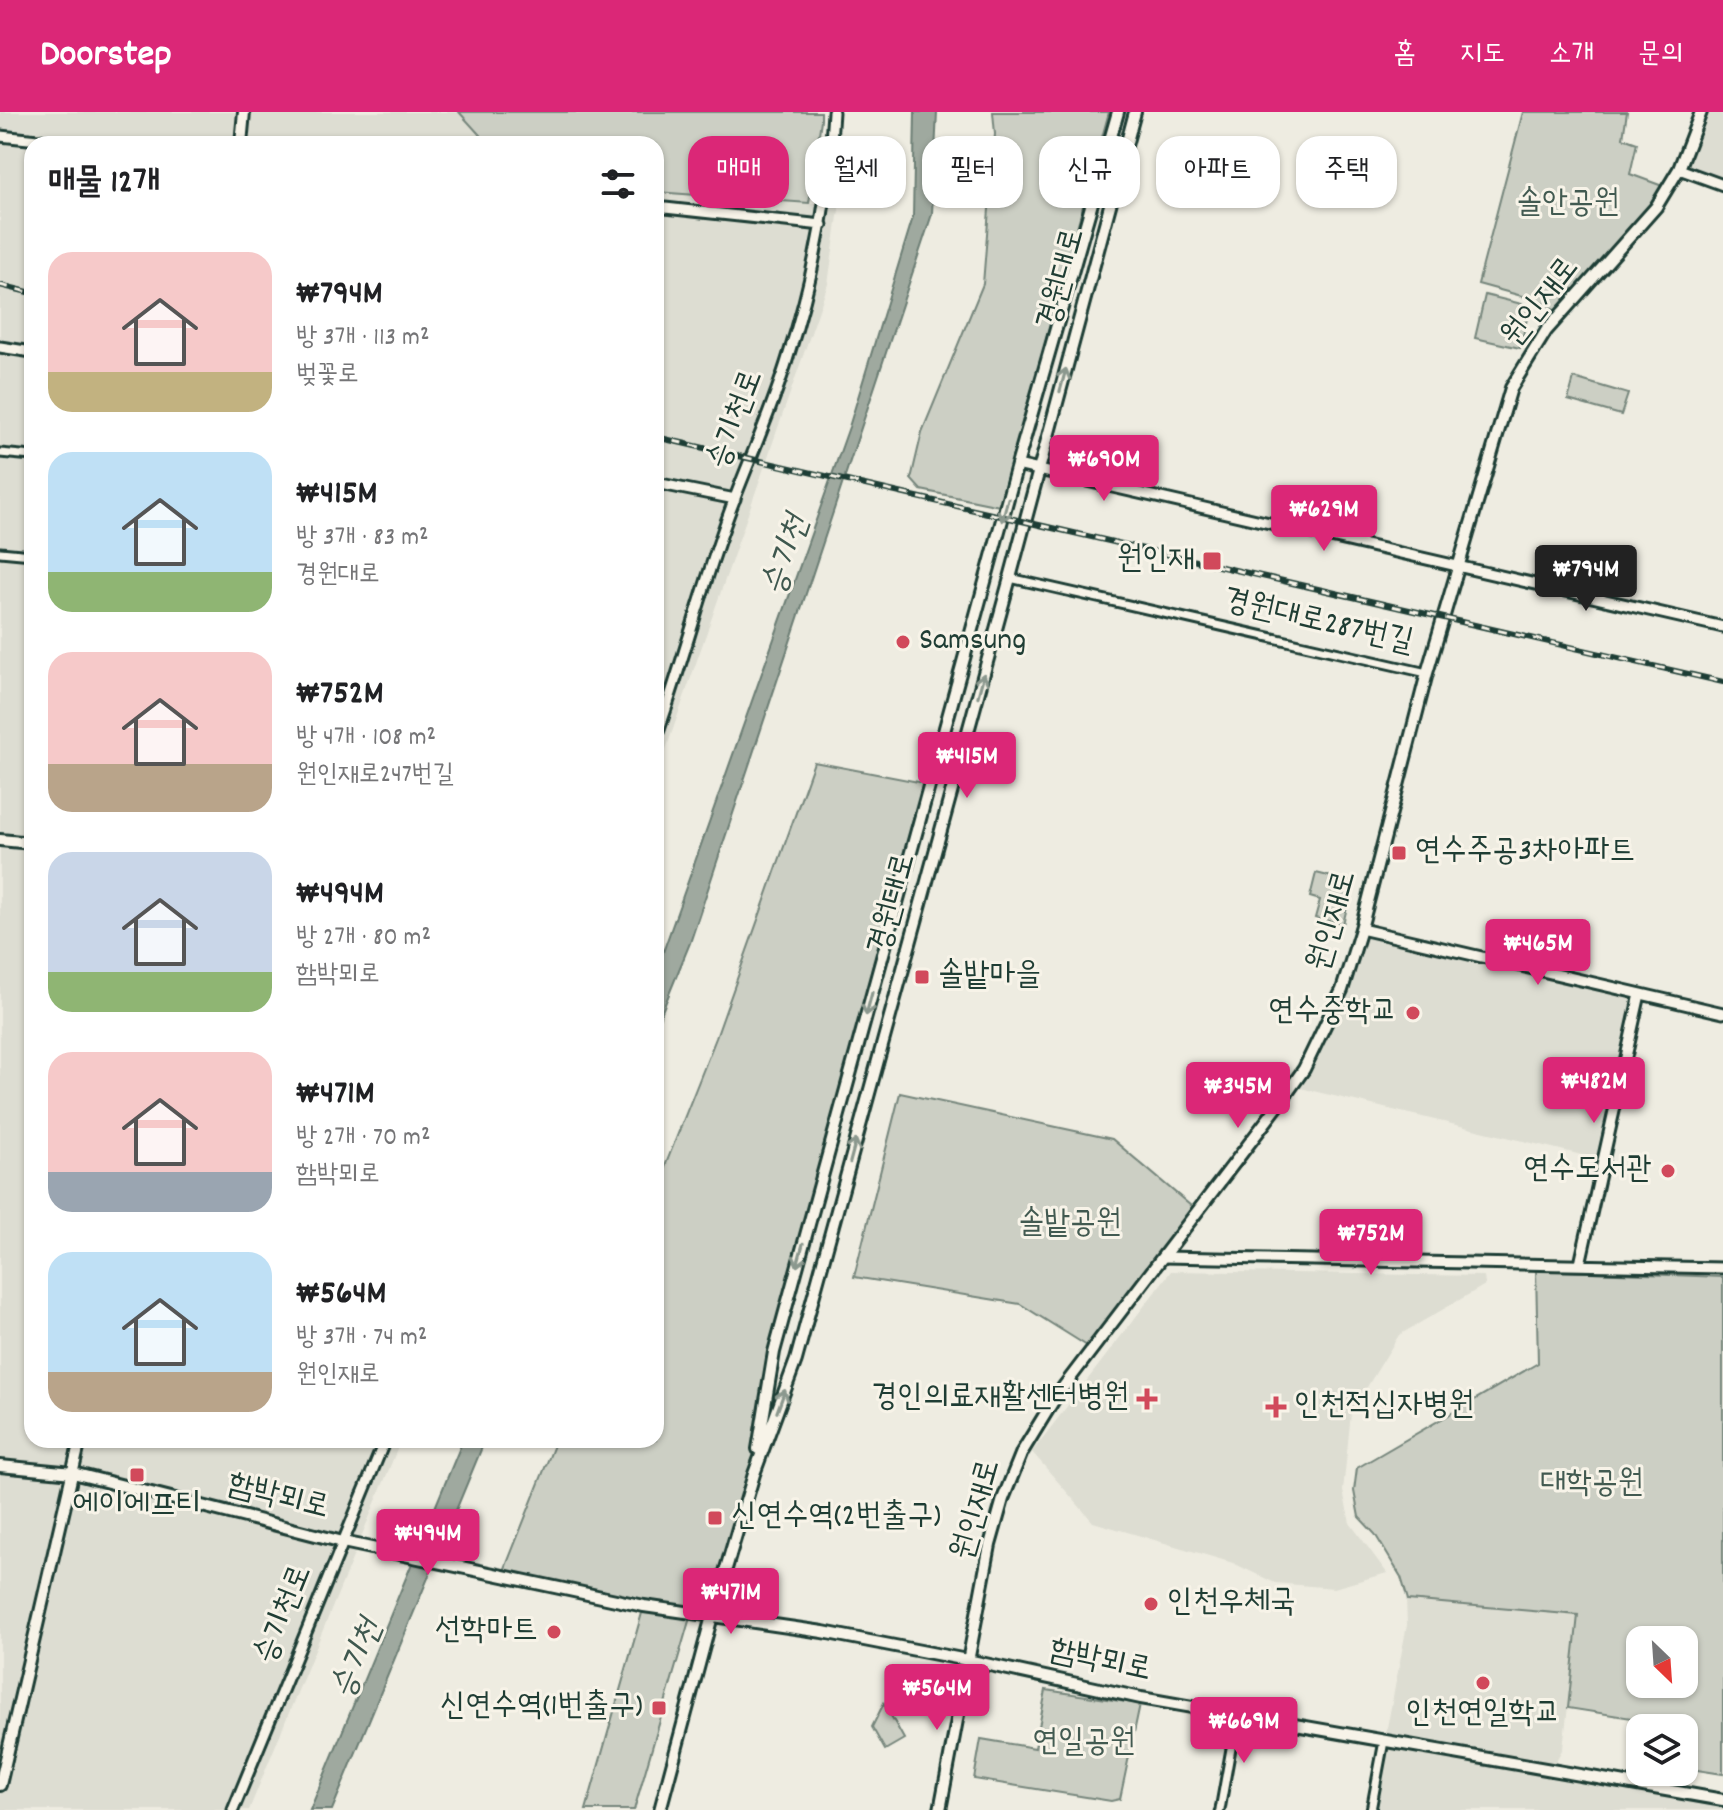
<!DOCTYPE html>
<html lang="ko">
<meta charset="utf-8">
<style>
:root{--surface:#fff;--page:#f6f6f6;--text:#202124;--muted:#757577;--accent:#db2777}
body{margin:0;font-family:Dekko,"Poor Story",sans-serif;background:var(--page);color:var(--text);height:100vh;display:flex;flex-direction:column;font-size:30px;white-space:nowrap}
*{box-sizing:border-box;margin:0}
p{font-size:26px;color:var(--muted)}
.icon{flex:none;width:44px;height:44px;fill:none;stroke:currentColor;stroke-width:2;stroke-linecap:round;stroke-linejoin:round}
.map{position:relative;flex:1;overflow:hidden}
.sheet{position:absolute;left:24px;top:24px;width:640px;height:1312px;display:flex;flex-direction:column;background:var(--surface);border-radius:24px;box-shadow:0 2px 6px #0004}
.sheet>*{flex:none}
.hud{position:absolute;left:688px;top:24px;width:760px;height:72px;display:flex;gap:16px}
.needle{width:52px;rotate:155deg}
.tools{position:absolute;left:1626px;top:1514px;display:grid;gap:16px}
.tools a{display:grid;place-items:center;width:72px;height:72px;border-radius:16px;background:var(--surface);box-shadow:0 2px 6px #0004;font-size:40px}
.price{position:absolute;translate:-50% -68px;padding:0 18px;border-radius:8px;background:var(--accent);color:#fff;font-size:26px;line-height:52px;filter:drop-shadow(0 2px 4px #0008)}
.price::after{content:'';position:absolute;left:50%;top:48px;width:24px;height:18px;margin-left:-12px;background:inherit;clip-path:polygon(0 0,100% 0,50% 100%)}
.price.selected{background:#222;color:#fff}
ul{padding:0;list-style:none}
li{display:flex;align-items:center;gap:24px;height:200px;padding:0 24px}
li span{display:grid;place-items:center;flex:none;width:224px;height:160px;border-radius:24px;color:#555}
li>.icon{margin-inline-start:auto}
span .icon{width:96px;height:96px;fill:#fffc;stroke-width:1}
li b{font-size:34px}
h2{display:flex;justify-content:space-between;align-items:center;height:96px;padding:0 24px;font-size:34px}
.chip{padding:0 28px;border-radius:24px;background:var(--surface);box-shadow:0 2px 6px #0004;font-size:28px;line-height:72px}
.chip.selected{background:var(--accent);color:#fff}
header{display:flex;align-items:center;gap:48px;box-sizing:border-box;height:112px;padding:0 40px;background:var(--accent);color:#fff}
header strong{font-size:38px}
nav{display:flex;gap:44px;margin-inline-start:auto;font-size:28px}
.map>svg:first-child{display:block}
</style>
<header>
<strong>Doorstep</strong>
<nav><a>홈</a><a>지도</a><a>소개</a><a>문의</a></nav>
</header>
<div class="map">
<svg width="1723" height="1698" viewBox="0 0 1723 1698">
<rect width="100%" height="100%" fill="#eeece1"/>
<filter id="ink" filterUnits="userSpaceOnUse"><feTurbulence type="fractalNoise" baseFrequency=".0125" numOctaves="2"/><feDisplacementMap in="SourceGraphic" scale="16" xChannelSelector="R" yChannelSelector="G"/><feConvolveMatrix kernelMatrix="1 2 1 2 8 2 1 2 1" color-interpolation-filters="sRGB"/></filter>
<g filter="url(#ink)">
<!-- built -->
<path fill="#ddddd2" d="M0,0H459L488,32H32V1328H401L249,1698H0Z
M1701,0H1723V73L1680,57Z
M656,80L809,91H840L828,172L656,666Z
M1361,817L1640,882L1603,1048L1292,974L1322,923Z
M1171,1159L1484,1164L1485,1173L1399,1223L1351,1301L1343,1379L1350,1411L1387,1461L1334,1476L1275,1471L1233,1451L1093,1410L1032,1340Z
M1406,1487L1579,1503L1563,1636L1551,1658L1723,1688V1698H1371L1407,1513Z"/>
<!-- green -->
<path fill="#cccfc4" stroke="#76867c" stroke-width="2" fill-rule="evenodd" d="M459,0H821V8L809,91L656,80V32H488Z
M993,0H1109L1000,394L921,378L911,367L922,320L983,172L995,22Z
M1523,0H1627L1623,26L1637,31L1630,62L1668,76L1561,202L1540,189L1478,172Z
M1485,183L1530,194L1520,236L1475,226Z
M1574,266L1628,282L1621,303L1568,288Z
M814,650L929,672L774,1240L754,1362L712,1504L502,1464L556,1328H656V1077L716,926Z
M1316,761L1353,770L1343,812L1315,806L1320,788L1310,785Z
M900,981L1112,1027L1198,1100L1092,1237L1020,1192L854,1165Z
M1536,1158L1723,1165V1662L1684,1656V1616H1656L1657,1610L1568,1596L1578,1503L1408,1488L1401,1465L1375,1422L1359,1405L1354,1379L1357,1356L1538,1251ZM1640,1528H1684V1572H1640Z
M644,1494L691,1502L634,1698H586Z
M1046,1578L1140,1592L1120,1687L1111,1689L974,1667L981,1627L1035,1636Z
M884,1591L904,1627L885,1638L872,1615Z"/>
<!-- water -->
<path fill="#9fa99f" stroke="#6c7e74" stroke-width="2" d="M915,0H937L932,102L690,831L656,914V860L849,315L913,105Z
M463,1328H485L332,1698H310Z"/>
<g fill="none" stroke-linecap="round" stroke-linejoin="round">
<!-- minor casing -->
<g stroke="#1f3d34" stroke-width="13">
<path id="minor" d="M0,341L32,344
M0,440L32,443
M1010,466L1427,561
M1220,1698L1237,1603
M1371,1698L1384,1629"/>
</g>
<!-- tertiary casing -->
<g stroke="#1f3d34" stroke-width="15">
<path id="tertiary" d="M0,24L76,32
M1679,57L1723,73
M656,95L822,113
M0,235L32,240
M1017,353L1723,515
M656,371L735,387
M656,626C683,551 702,474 730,399C749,348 772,298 788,245C814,165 829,84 833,0
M1361,817L1723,901
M1163,1145L1723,1156
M1580,1152L1640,882
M233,1698L385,1328"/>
</g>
<!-- secondary casing -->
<g stroke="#1f3d34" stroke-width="16">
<path id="secondary" d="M241,32L244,0
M0,728L32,731
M758,1337L774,1240L1017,353L1118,0
M0,1354L73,1361L343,1430L644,1494L823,1520L967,1548L1141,1586L1723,1688
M0,1673L80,1328
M660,1698L712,1504L754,1362L796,1248L1010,466L1135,0
M940,1698L990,1433L1003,1387L1022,1340L1055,1286L1277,995L1304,957L1342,878L1361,817L1427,561L1511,276L1546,219L1656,95L1679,57L1701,0"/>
</g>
<!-- minor -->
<use href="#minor" stroke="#f7f3e8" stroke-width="7"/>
<!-- tertiary -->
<use href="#tertiary" stroke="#f7f3e8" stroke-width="9"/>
<!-- secondary -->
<use href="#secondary" stroke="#f7f3e8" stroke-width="10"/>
<!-- rail casing -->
<g stroke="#1f3d34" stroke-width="6">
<path id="rail" d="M0,173L32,181
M656,325L1723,570"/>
</g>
<!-- rail -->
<use href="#rail" stroke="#f7f3e8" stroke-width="3" stroke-dasharray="9" stroke-linecap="butt"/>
</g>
<!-- one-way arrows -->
<defs><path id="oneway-shaft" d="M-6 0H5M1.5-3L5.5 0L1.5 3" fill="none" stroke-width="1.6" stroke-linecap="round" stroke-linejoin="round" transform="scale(2)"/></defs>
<g stroke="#8b988e">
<use href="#oneway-shaft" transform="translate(1063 268) rotate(-75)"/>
<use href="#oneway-shaft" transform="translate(1005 398) rotate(105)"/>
<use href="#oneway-shaft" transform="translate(981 573) rotate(-75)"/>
<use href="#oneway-shaft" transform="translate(869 892) rotate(105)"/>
<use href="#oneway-shaft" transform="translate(853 1039) rotate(-75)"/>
<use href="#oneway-shaft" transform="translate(800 1143) rotate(105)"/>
<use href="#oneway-shaft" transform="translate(781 1289) rotate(-70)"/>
</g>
</g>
<!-- markers -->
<g fill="#d1495b" stroke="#f7f3e8" stroke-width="3">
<rect x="1202" y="439" width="20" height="20" rx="4"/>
<circle cx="903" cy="530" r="8"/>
<rect x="1391" y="733" width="16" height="16" rx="4"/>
<rect x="914" y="857" width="16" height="16" rx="4"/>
<circle cx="1413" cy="901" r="8"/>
<circle cx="1668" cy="1059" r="8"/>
<path d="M1143 1275h8v8h8v8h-8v8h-8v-8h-8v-8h8z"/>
<path d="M1272 1283h8v8h8v8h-8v8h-8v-8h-8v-8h8z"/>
<rect x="129" y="1355" width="16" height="16" rx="4"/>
<rect x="707" y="1398" width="16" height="16" rx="4"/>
<circle cx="1151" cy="1492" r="8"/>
<circle cx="554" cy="1520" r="8"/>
<circle cx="1483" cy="1571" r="8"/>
<rect x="651" y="1588" width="16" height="16" rx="4"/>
</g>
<g text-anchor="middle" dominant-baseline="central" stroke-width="6" stroke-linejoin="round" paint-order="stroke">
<!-- park labels -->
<g font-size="32" fill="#425a51" stroke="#f7f3e8">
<text x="1568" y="93">솔안공원</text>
<text x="1070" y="1113">솔밭공원</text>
<text x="1592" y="1373">대학공원</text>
<text x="1084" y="1632">연일공원</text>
</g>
<!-- street labels -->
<g font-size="32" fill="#1f3d34" stroke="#f7f3e8">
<text transform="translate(1063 167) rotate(-75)">경원대로</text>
<text transform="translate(1542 191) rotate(-52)">원인재로</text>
<text transform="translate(737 308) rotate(-69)">승기천로</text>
<text transform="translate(1318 511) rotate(13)">경원대로287번길</text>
<text transform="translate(894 792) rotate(-75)">경원대로</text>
<text transform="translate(1334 809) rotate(-74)">원인재로</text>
<text transform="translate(278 1386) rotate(14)">함박뫼로</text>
<text transform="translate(978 1398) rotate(-74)">원인재로</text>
<text transform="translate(285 1503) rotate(-68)">승기천로</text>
<text transform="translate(1100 1550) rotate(12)">함박뫼로</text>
</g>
<!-- poi labels -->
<g font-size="32" fill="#1f3d34" stroke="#f7f3e8" text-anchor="end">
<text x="1194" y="449">원인재</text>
<text x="919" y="530" text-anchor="start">Samsung</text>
<text x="1415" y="741" text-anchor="start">연수주공3차아파트</text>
<text x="938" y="865" text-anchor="start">솔밭마을</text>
<text x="1397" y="901">연수중학교</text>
<text x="1652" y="1059">연수도서관</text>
<text x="1129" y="1287">경인의료재활센터병원</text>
<text x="1294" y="1295" text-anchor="start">인천적십자병원</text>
<text x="137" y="1395" text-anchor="middle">에이에프티</text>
<text x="731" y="1406" text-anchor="start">신연수역(2번출구)</text>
<text x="1167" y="1492" text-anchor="start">인천우체국</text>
<text x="538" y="1520">선학마트</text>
<text x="643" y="1596">신연수역(1번출구)</text>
<text x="1483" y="1603" text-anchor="middle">인천연일학교</text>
</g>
<!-- water labels -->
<g font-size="34" font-style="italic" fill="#3f584f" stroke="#f7f3e8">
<text transform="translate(788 444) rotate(-71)">승기천</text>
<text transform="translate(359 1548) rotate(-67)">승기천</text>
</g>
</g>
</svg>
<div class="tools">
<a><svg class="needle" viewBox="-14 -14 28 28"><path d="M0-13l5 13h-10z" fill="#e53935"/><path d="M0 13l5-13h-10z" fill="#757577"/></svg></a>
<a><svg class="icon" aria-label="layers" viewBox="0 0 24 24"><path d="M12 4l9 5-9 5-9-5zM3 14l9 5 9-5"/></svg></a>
</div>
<b class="price" style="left:1104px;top:391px">₩690M</b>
<b class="price" style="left:1324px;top:441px">₩629M</b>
<b class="price selected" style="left:1586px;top:501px">₩794M</b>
<b class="price" style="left:967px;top:688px">₩415M</b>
<b class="price" style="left:1538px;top:875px">₩465M</b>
<b class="price" style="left:1594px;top:1013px">₩482M</b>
<b class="price" style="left:1238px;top:1018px">₩345M</b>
<b class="price" style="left:1371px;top:1165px">₩752M</b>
<b class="price" style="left:428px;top:1465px">₩494M</b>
<b class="price" style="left:731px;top:1524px">₩471M</b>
<b class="price" style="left:937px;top:1620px">₩564M</b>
<b class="price" style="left:1244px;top:1653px">₩669M</b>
<div class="hud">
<a class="chip selected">매매</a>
<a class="chip">월세</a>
<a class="chip">필터</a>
<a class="chip">신규</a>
<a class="chip">아파트</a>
<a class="chip">주택</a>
</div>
<section class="sheet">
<h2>매물 12개<svg class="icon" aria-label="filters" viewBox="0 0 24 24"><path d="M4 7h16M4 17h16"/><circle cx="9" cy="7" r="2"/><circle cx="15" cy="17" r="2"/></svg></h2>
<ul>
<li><span style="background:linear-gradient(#f6c9c9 75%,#c2b280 0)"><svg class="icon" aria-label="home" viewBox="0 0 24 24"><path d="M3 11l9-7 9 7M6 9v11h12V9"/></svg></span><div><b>₩794M</b><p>방 3개 · 113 m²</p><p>벚꽃로</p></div></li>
<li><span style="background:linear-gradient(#bfe0f5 75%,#8fb573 0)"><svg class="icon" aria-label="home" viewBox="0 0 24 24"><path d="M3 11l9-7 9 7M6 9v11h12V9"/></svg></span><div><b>₩415M</b><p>방 3개 · 83 m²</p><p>경원대로</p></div></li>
<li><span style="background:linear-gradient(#f6c9c9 70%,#b9a48a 0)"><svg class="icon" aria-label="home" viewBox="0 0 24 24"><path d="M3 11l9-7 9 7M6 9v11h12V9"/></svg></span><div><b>₩752M</b><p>방 4개 · 108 m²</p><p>원인재로247번길</p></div></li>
<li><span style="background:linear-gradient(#c9d6e8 75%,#8fb573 0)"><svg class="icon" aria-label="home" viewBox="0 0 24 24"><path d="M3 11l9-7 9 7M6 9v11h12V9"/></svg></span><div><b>₩494M</b><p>방 2개 · 80 m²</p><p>함박뫼로</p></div></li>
<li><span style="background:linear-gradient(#f6c9c9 75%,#9aa5b1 0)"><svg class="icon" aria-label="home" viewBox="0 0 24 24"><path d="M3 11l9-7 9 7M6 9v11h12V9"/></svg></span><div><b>₩471M</b><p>방 2개 · 70 m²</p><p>함박뫼로</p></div></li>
<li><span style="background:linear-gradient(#bfe0f5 75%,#b9a48a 0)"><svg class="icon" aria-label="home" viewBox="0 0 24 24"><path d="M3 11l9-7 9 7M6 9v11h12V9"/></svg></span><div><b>₩564M</b><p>방 3개 · 74 m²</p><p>원인재로</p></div></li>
</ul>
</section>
</div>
